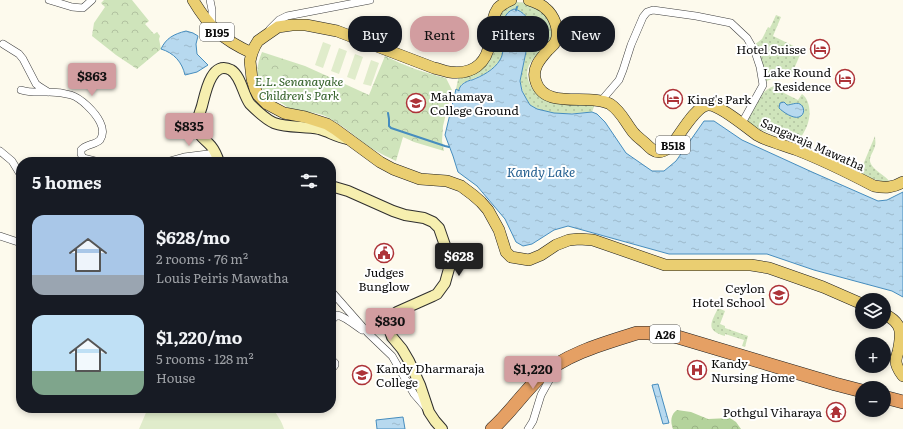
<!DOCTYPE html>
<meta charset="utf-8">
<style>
:root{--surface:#171b24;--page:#242831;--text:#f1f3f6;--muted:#9ea1a6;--accent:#d29da0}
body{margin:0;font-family:Literata,serif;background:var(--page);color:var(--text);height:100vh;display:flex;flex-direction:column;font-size:15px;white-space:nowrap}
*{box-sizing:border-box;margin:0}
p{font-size:13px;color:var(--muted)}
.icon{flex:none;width:22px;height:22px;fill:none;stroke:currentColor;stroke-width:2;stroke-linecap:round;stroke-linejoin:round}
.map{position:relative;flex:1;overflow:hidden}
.side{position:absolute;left:16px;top:157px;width:320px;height:256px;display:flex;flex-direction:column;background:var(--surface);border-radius:16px;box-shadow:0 2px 6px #0003}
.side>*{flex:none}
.hud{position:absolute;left:348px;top:16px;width:380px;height:36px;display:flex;gap:8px}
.tools{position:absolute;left:855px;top:293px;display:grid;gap:8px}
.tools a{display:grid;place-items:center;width:36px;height:36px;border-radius:50%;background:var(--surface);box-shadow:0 2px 6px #0003;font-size:20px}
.price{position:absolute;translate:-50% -34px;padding:0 9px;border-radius:4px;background:var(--accent);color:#111;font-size:13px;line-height:26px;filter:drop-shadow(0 1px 2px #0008)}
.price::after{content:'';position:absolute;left:50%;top:24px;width:12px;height:9px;margin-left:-6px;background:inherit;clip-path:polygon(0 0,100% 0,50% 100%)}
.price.current{background:#222;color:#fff}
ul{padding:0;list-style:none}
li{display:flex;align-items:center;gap:12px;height:100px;padding:0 16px}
li span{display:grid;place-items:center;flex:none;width:112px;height:80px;border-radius:12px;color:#555}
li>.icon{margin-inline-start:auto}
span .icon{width:48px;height:48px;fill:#fffc;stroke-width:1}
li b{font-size:17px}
h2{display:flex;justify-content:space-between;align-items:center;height:48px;padding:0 16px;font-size:17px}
.tag{padding:0 14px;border-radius:16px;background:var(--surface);box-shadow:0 2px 6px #0003;font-size:14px;line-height:36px}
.tag.current{background:var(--accent);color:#111}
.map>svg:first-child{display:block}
</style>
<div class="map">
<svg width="903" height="429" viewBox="0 0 903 429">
<defs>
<pattern id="grass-dots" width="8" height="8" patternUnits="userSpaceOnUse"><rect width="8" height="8" fill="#cfe4bb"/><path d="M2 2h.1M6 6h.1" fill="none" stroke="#b1c2a0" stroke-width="1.8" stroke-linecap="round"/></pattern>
<pattern id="forest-crowns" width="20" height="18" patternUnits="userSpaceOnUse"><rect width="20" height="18" fill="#b4d39c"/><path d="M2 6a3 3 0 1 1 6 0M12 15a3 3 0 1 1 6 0" fill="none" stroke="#9ab485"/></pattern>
<pattern id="park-crowns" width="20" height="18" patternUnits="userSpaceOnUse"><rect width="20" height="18" fill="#cfe4bb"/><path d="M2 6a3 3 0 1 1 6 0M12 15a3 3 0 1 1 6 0" fill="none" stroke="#b1c2a0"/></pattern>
<pattern id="water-ripples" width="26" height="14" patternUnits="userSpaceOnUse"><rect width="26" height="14" fill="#b7d9ef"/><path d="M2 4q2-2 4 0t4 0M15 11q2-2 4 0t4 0" fill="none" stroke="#9cb9cc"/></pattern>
</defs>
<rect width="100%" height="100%" fill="#fdfaed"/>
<!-- grass -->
<path fill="url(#grass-dots)" d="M517,2L526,3L534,5L550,18L553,35C551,39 549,42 546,45C536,56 522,66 529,82C532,90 536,94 543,98L595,104L592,112L562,114L545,112L537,109L530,105L524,95L520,81L529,37L532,27C528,19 522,7 510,11L504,34V43L501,59L495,66L485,74L465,82L462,84L459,92L456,89L459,75L481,69L488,63L492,55L494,45L495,27L500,13L511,3Z
M776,15L781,17L773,36L802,50L791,76C781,74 773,78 765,82L754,45L762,39L768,27L770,28Z
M779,84H788L784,93L798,100L802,94C810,100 811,113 808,123C806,130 801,137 797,143L749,125L748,120C757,102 758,91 779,84Z
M875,136C875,139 876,143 875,146C873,154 866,159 873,167C878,173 886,176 890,182L889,183L873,179L860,172Z
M718,308L725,311L720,324L725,326V328L748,336L745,347L742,346L744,340L725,334V336C705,330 711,323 718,308Z"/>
<!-- forest -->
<path fill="url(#forest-crowns)" d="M677,410L691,412L708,419L730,418L736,422L741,429H673C670,421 671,414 677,410Z"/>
<!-- park -->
<path fill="url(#park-crowns)" d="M104,0H132L149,21L145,24L154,34L157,32L160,36L159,39L161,49L137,69L116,55L92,36L94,23L105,7L101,3Z
M262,52L305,66L369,95L385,56C405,66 425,73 446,78L452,90L443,126L442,141L444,151L414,142L403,137L396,161C388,157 379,153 371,148C357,138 344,126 329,118C317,111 306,113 293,110C289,109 286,106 283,104C278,101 272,98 267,94C254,83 256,66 262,52Z"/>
<!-- pitch -->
<path fill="#e0eccb" d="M323,42L331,45L323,68L315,65Z
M339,48L347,51L339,74L331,71Z
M355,54L363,57L355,80L347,77Z
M371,60L379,63L371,86L363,84Z
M148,408H272C277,414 282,422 284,429H139Z"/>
<!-- water -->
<path fill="url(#water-ripples)" stroke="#468dbe" d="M514,9C524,11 528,19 533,27L529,37L520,81L522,91L527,100L530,105L537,109L554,113L572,114L592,112L597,114L605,122L626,153L652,171H664L676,161L704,121H714L742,140L812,172L878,201L887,200L903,192V297L892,291L814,270L767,254H669L568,226L554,230L532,244L523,246L516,242L505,219L477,186L458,172L453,156L445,135L456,89L459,91C459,87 462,84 466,82C468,81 470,80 472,80C482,76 494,70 500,60C509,46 494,16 514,9Z
M186,31L193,33L198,36L196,44L197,54L208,65L197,72L185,75C182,62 174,53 161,49C166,38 174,34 186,31Z
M784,102L787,105C791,105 796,102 800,104C805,107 805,115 799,117C793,119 783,112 779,108L780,103Z
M658,384L669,423L663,424L652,385Z
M403,417L405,429H377L376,420Z"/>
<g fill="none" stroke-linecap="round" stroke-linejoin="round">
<!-- stream -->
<path stroke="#468dbe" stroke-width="2" d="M516,10L517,7
M388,113L389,119V126L391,128L445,146L449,147"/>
<!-- street casing -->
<g stroke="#3f3f3f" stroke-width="8">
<path id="street" d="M49,0L72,7L83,8L92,0
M210,0L212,10V26
M270,29L279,20L287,16L370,0
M3,44L19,54L23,59L36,84L40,87L48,92
M21,90C30,93 39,92 49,92C56,92 64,93 71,95C81,98 95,112 100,122C103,128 104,134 100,140C95,145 86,144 81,150V154L83,158L99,162
M601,101L619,80L623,70L631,45L643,17L647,12L653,10L696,16L731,23L747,38L755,52L760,67L763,85L742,123
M0,151L12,161L20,174
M166,162L184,157L216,153
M0,236L21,243
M331,291L368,333L392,356L414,394L427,409
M331,321L337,315C344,316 356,326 362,330
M331,359L335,363V365L331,370
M528,429L533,421L541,395L556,368"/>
</g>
<!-- secondary casing -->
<g stroke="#2e2e2e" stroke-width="12">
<path id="secondary" d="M219,162C217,156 215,151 211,146C206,140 197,135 197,127C196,121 200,113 202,106C205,95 211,59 231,70C241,76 243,95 250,104C257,111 265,119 274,123C288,128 305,126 319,129C330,132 336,137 348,139
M331,186L348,191L393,211L405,215L424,218L433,222L439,228L449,257L450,265L445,283L437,294L433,296L397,312L391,319L389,323V328L392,337L402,349L409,361L420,385L429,412L435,421L442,429"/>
</g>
<!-- primary casing -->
<g stroke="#1d1d1d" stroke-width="12">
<path id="primary" d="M193,0C209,27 223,40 252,53
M511,0C506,2 502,4 498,8C491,18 492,30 490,41C487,64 472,75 449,72C444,71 439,69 434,68L337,31L306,25H292L278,27L265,36L258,41L255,46L252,53L250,61L252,79L255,89L258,95L267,104L284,113L305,117L327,124L335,129L380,162L393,169L420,179L447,181L461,186L473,195L481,202L488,210L499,230L506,252L511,257L529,260L541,255L556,245L569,240L579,239L593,240L665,265H751L769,268L823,287L862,304
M529,0C535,2 541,4 545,8C554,15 560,30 556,41C554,45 551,47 548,50C540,59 531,69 536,82C545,110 589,93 610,104C621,111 625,122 633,132C637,137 642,140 646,144C650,148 654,152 659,152C663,152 667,149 670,147C679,137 695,106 708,105C719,104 747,128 757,135C769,142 784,145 797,150C823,160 849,173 874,186C885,188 893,188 903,182
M884,314C903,323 902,333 898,352C897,355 896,358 896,361C896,367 900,372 903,376"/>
</g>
<!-- highway casing -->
<g stroke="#1d1d1d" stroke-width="14">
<path id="highway" d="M884,397L903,402
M492,429C510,413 523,393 540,377C565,354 605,343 637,333H648L671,335L835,384L862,391"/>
</g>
<!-- street -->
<use href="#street" stroke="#fff" stroke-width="7"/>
<!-- secondary -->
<use href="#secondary" stroke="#f6efaf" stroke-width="10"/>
<!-- primary -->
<use href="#primary" stroke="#eace71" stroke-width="11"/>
<!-- highway -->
<use href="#highway" stroke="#e5a064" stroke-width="13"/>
</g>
<!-- icons -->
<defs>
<g id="hotel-ring" transform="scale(1)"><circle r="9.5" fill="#fff" stroke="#ad3338" stroke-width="1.5"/><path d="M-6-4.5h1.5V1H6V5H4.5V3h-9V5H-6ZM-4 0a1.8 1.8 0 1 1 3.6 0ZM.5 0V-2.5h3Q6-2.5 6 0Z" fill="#ad3338"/></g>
<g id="school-ring" transform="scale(1)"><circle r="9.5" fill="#fff" stroke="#ad3338" stroke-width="1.5"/><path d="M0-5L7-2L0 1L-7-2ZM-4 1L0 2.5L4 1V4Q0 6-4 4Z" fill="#ad3338"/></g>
<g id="civic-ring" transform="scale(1)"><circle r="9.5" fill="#fff" stroke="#ad3338" stroke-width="1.5"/><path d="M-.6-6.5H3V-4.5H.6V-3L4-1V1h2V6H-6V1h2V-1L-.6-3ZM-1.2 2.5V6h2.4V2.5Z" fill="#ad3338"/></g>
<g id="university-ring" transform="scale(1)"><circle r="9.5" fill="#fff" stroke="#ad3338" stroke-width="1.5"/><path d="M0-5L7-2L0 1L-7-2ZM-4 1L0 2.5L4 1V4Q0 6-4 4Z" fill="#ad3338"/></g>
<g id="hospital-ring" transform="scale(1)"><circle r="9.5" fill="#fff" stroke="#ad3338" stroke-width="1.5"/><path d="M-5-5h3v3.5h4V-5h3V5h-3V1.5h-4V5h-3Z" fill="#ad3338"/></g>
<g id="temple-ring" transform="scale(1)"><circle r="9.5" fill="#fff" stroke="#ad3338" stroke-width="1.5"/><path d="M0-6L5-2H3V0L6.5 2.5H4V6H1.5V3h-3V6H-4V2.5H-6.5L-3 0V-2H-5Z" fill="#ad3338"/></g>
</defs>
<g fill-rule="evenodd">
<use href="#hotel-ring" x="820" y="49"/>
<use href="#hotel-ring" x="845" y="79"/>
<use href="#hotel-ring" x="673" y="99"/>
<use href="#school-ring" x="416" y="103"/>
<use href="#civic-ring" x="384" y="253"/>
<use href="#university-ring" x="779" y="295"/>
<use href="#hospital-ring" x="697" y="370"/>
<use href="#school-ring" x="362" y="375"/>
<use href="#temple-ring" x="836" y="412"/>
</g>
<g text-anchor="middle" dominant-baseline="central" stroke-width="4" stroke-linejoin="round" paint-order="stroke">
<!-- shield labels -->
<g fill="#fff" stroke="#555" stroke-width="1">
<rect x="200" y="23" width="34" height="18" rx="3"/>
<rect x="656" y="136" width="34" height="18" rx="3"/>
<rect x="650" y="325" width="30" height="18" rx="3"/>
</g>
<g font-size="11" font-weight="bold" fill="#0c0c0c">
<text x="217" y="32">B195</text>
<text x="673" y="145">B518</text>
<text x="665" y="334">A26</text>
</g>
<!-- poi labels -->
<g font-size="12" fill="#0c0c0c" stroke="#fff" text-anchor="end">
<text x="806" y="49">Hotel Suisse</text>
<text x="831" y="72">Lake Round<tspan x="831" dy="14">Residence</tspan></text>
<text x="430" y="96" text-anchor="start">Mahamaya<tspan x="430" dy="14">College Ground</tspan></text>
<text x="687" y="99" text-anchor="start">King's Park</text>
<text x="384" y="272" text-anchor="middle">Judges<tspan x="384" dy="14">Bunglow</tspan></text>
<text x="765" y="288">Ceylon<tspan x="765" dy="14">Hotel School</tspan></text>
<text x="711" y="363" text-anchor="start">Kandy<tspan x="711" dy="14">Nursing Home</tspan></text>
<text x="376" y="368" text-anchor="start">Kandy Dharmaraja<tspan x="376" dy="14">College</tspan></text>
<text x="822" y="412">Pothgul Viharaya</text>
</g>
<!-- park labels -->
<g font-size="12" font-style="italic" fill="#2f5d24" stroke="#fff">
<text x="299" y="81">E.L. Senanayake<tspan x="299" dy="14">Children's Park</tspan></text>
</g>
<!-- street labels -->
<g font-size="12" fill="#0c0c0c" stroke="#fff">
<text transform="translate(813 144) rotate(24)">Sangaraja Mawatha</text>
</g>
<!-- water labels -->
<g font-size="13" font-style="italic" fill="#235f90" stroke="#fff">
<text x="541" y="171">Kandy Lake</text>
</g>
</g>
</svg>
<div class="tools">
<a><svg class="icon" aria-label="layers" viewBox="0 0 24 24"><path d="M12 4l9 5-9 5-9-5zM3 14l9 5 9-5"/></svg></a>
<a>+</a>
<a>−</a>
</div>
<b class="price" style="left:92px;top:97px">$863</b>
<b class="price" style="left:189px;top:147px">$835</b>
<b class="price current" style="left:459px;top:277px">$628</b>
<b class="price" style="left:390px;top:342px">$830</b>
<b class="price" style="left:533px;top:390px">$1,220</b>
<div class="hud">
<a class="tag">Buy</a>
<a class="tag current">Rent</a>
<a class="tag">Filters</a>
<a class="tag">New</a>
</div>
<section class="side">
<h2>5 homes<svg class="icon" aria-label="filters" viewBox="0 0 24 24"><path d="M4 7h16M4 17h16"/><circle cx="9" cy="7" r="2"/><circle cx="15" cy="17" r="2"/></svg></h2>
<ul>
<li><span style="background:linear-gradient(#a9c7e8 75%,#9aa5b1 0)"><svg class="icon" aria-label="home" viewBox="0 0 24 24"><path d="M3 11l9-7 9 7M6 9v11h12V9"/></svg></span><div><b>$628/mo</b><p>2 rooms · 76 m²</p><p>Louis Peiris Mawatha</p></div></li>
<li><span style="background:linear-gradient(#bfe0f5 70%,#7fa58c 0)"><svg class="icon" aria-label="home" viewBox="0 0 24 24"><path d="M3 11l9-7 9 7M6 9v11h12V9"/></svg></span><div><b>$1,220/mo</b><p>5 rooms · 128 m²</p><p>House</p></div></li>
</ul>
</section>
</div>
